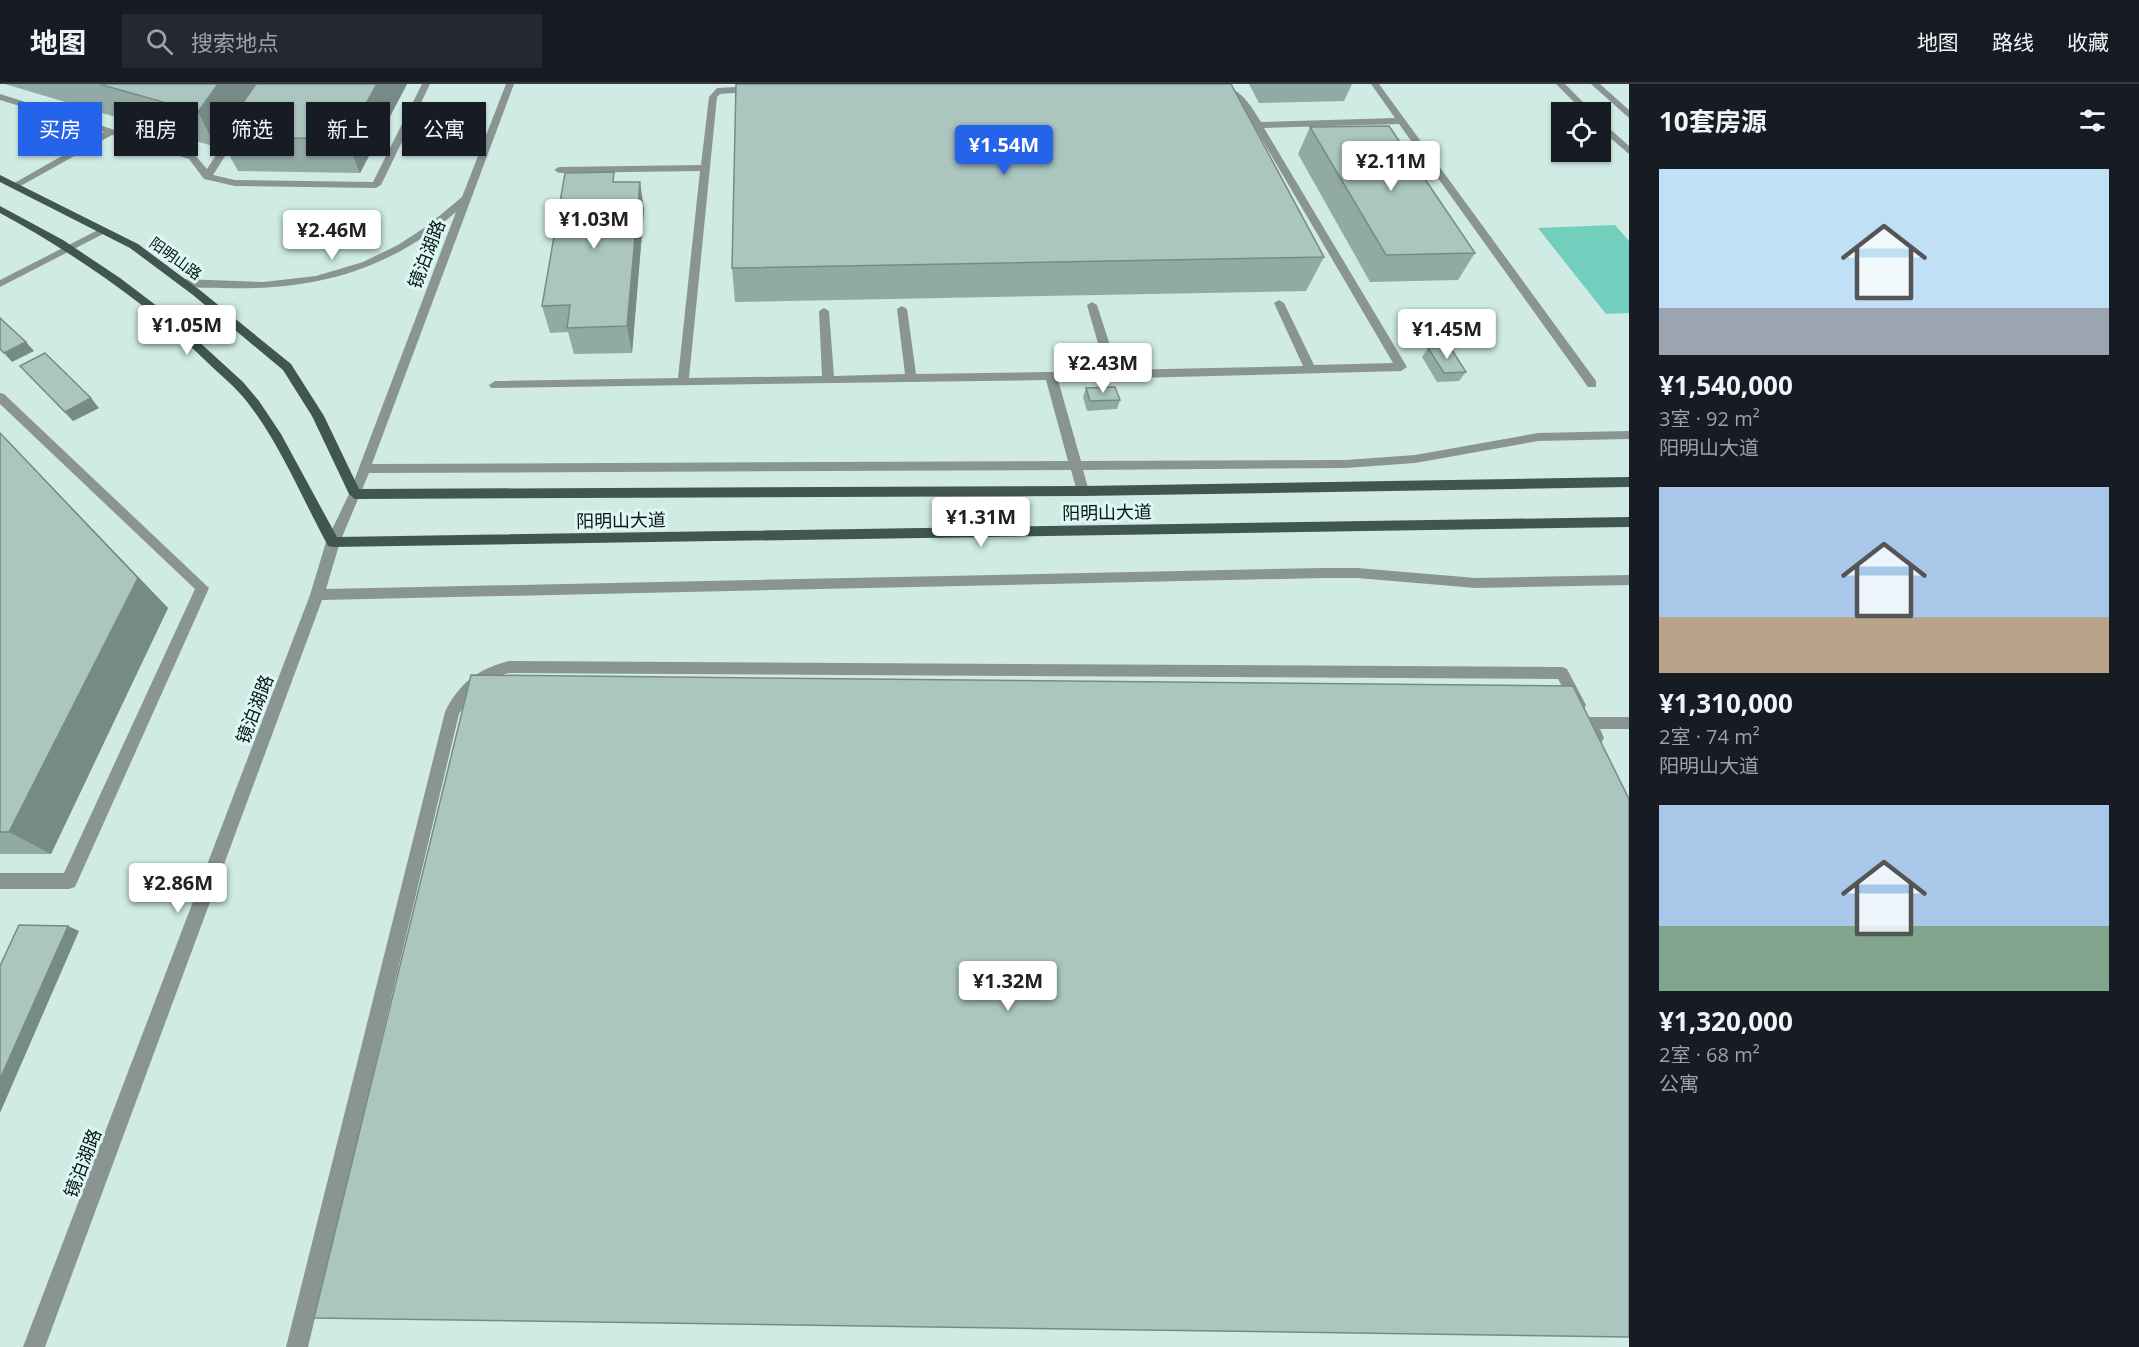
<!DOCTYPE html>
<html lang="zh">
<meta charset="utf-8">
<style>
:root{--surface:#171b24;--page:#242831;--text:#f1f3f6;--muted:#9ea1a6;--line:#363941;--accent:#2563eb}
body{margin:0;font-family:"Open Sans","Noto Sans SC",sans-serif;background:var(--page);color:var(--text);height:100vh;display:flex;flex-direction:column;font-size:22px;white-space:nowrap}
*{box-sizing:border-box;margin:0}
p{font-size:20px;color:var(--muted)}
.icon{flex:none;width:33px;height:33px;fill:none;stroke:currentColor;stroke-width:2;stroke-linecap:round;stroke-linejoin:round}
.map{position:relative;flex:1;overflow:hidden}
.side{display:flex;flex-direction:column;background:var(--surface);width:510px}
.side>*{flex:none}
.banner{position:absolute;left:18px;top:18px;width:570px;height:54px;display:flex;gap:12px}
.fabs{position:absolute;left:1551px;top:18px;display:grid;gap:12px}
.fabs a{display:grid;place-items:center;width:60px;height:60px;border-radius:0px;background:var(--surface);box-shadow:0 2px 4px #0004;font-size:30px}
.price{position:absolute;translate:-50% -51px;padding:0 14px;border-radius:6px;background:#fff;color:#222;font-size:20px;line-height:39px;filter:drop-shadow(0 2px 3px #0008)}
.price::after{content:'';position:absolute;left:50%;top:36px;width:18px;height:14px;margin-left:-9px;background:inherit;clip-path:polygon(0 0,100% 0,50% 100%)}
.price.selected{background:var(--accent);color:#fff}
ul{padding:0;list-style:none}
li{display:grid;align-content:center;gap:12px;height:318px;padding:0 30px}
li span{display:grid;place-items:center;height:186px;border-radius:0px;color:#555}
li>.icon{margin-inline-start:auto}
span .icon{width:108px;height:108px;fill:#fffc;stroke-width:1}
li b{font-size:26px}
h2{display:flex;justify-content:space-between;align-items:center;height:72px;padding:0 30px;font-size:26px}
.chip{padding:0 21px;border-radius:0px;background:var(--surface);box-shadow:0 2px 4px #0004;font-size:21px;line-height:54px}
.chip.selected{background:var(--accent);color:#fff}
header{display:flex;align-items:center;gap:36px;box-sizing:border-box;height:84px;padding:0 30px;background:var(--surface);border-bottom:2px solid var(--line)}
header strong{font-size:28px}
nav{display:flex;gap:33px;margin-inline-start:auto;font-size:21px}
.search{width:420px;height:54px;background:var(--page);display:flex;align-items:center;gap:15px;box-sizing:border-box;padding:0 21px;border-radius:0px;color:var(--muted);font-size:22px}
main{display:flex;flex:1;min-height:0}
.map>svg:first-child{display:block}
</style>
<header>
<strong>地图</strong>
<div class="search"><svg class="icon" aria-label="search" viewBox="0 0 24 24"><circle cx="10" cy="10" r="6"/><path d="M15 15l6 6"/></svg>搜索地点</div>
<nav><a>地图</a><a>路线</a><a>收藏</a></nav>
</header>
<main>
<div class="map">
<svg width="1629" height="1263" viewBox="0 0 1629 1263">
<rect width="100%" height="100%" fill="#cfebe4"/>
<!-- green -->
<path fill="#72cebd" d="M1615,141L1629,157V229L1606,230L1538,144Z"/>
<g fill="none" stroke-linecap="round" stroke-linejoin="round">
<!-- minor -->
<path fill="#8a9593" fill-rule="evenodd" d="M422,0H430L381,101L376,104L235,102L204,95L189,75L112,51L17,104L9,102L104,48L0,16V10L195,71L207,85L233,45H239L241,47L213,91L235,96L373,98Z
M506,0H514L372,380L1068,377L1046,296L491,304L489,301L495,297L678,294L700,87L559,89L554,86L559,83L701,81L709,13L717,4L755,2L758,3V7L720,10L717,13L689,294L822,292L819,227L824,224L829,227L834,292L905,290L897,225L902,222L907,225L916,290L1106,287L1087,221L1092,218L1097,221L1118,286L1303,282L1274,219L1279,216L1284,219L1314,281L1393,279L1244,25L1231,10L1205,0C1237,0 1245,12 1261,38L1395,34L1371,0H1379L1596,297V303H1588L1399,40L1264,44L1407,283L1401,287L1058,296L1081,377L1346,376L1415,371L1538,349L1629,347V355L1538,357L1415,379L1346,384L1083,386L1089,407L1083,412L1077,407L1071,386L369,389L340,458L326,505L1322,484H1357L1476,494L1629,491V501L1476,504L1357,494H1322L322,516L45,1263H23L310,511L326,458L349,410L456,128C387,188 312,207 221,204C209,203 186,206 177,198L182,195L263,198L316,192L363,178L398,161L427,142L462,113Z
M1556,0H1565L1593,28H1584Z
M1591,0H1600L1629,26V34Z
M1600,36L1629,62V70L1600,45Z
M100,145L109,147L0,203V196Z
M0,309L4,310L209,504L75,803L69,805H0V789H64L195,505L0,320Z
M509,577L1562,583L1567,585L1586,621L1584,625L1579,627L1574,625L1558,595L509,589C484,596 472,608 459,630L308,1263H286L445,628C459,599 478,585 509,577Z
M1589,633H1629V645H1600L1604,654L1601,659L1596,661L1591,659L1581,639L1584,634Z"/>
<!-- major -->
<path fill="#415651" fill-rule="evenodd" d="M0,91L138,160L201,207L291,280L324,332L359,405L1083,402L1629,393V403L1083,412L355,415L349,410L312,332L283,286L193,211L130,164L0,98Z
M0,122L63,156L120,194L174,235L243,298L259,317L281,350L337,453L1629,433V443L333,463L328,462C302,414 281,362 248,319C236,303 220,291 206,277C145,218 75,170 0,129Z"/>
</g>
<!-- wall -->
<path fill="#92aaa4" d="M5,0H407L360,89L238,87L221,56L216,63Z
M1249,0H1352L1344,17L1259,19Z
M1310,43L1475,169L1458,196L1370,198L1298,70Z
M644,125L632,269L574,270L568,248L550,249L542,222Z
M1324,173L1306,207L735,218L732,184Z
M1428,264L1466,288L1459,297L1437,298L1422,273Z
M20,282L99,324L73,337Z
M1086,304L1120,316L1117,325L1087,327L1083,313Z
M0,349L168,524L51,770H0Z"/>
<!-- shaded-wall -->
<path fill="#778b86" d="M218,0H257L219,53L221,56L216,63L198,28Z
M377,0H407L360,89L346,55Z
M640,98L644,125L632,269L627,242Z
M26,258L34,267L12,278L4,269Z
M91,314L99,324L73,337L65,328Z
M0,349L168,524L51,770L9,748Z
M68,842L79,847L0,1029V995Z"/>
<!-- building -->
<path fill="#aac6bf" stroke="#778b86" stroke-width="1.5" d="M99,0H218L198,28Z
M256,0H377L346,55L219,53Z
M736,0H1231L1324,173L732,184Z
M1389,42L1475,169L1386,171L1310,43Z
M614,88L613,98H640L627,242L567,244L570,221L542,222L565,89Z
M0,234L26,258L4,269L0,265Z
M1450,263L1466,288L1444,289L1428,264Z
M45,269L91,314L65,328L20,282Z
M1115,303L1120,316L1090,317L1086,304Z
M0,349L138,494L9,748H0Z
M471,591L1573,602L1629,715V1253L314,1234Z
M19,841L68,842L0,995V882Z"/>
<g text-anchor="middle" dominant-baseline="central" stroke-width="6" stroke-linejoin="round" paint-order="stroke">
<!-- far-street labels -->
<g font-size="15" fill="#091311" stroke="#dcf8f2">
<text transform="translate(176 174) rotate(36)">阳明山路</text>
</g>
<!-- street labels -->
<g font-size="18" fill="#091311" stroke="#dcf8f2">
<text transform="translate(426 170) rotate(-69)">镜泊湖路</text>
<text transform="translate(1107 428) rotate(-1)">阳明山大道</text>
<text transform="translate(621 436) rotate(-1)">阳明山大道</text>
<text transform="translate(254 625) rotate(-69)">镜泊湖路</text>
<text transform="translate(82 1079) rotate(-69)">镜泊湖路</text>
</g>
</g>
</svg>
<div class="fabs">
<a><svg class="icon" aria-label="locate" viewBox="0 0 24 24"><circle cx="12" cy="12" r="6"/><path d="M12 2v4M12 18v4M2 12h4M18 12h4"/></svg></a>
</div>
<b class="price selected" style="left:1004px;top:92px">¥1.54M</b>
<b class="price" style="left:1391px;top:108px">¥2.11M</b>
<b class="price" style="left:594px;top:166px">¥1.03M</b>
<b class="price" style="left:332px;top:177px">¥2.46M</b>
<b class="price" style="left:187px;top:272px">¥1.05M</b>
<b class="price" style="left:1447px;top:276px">¥1.45M</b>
<b class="price" style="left:1103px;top:310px">¥2.43M</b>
<b class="price" style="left:981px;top:464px">¥1.31M</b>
<b class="price" style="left:178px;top:830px">¥2.86M</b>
<b class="price" style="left:1008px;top:928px">¥1.32M</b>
<div class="banner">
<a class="chip selected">买房</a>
<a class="chip">租房</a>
<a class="chip">筛选</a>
<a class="chip">新上</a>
<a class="chip">公寓</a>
</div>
</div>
<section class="side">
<h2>10套房源<svg class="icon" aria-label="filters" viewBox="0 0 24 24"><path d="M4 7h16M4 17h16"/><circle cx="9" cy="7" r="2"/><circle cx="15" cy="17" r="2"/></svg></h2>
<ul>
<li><span style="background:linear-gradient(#bfe0f5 75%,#9aa5b1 0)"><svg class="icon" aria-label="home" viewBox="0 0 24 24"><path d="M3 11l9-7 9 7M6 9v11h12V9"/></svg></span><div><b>¥1,540,000</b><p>3室 · 92 m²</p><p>阳明山大道</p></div></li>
<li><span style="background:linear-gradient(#a9c7e8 70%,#b9a48a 0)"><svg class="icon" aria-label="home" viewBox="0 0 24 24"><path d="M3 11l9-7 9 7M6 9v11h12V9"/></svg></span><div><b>¥1,310,000</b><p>2室 · 74 m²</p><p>阳明山大道</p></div></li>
<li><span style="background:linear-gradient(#a9c7e8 65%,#7fa58c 0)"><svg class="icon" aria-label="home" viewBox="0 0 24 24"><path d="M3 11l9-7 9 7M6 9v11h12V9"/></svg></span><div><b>¥1,320,000</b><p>2室 · 68 m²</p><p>公寓</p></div></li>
</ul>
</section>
</main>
